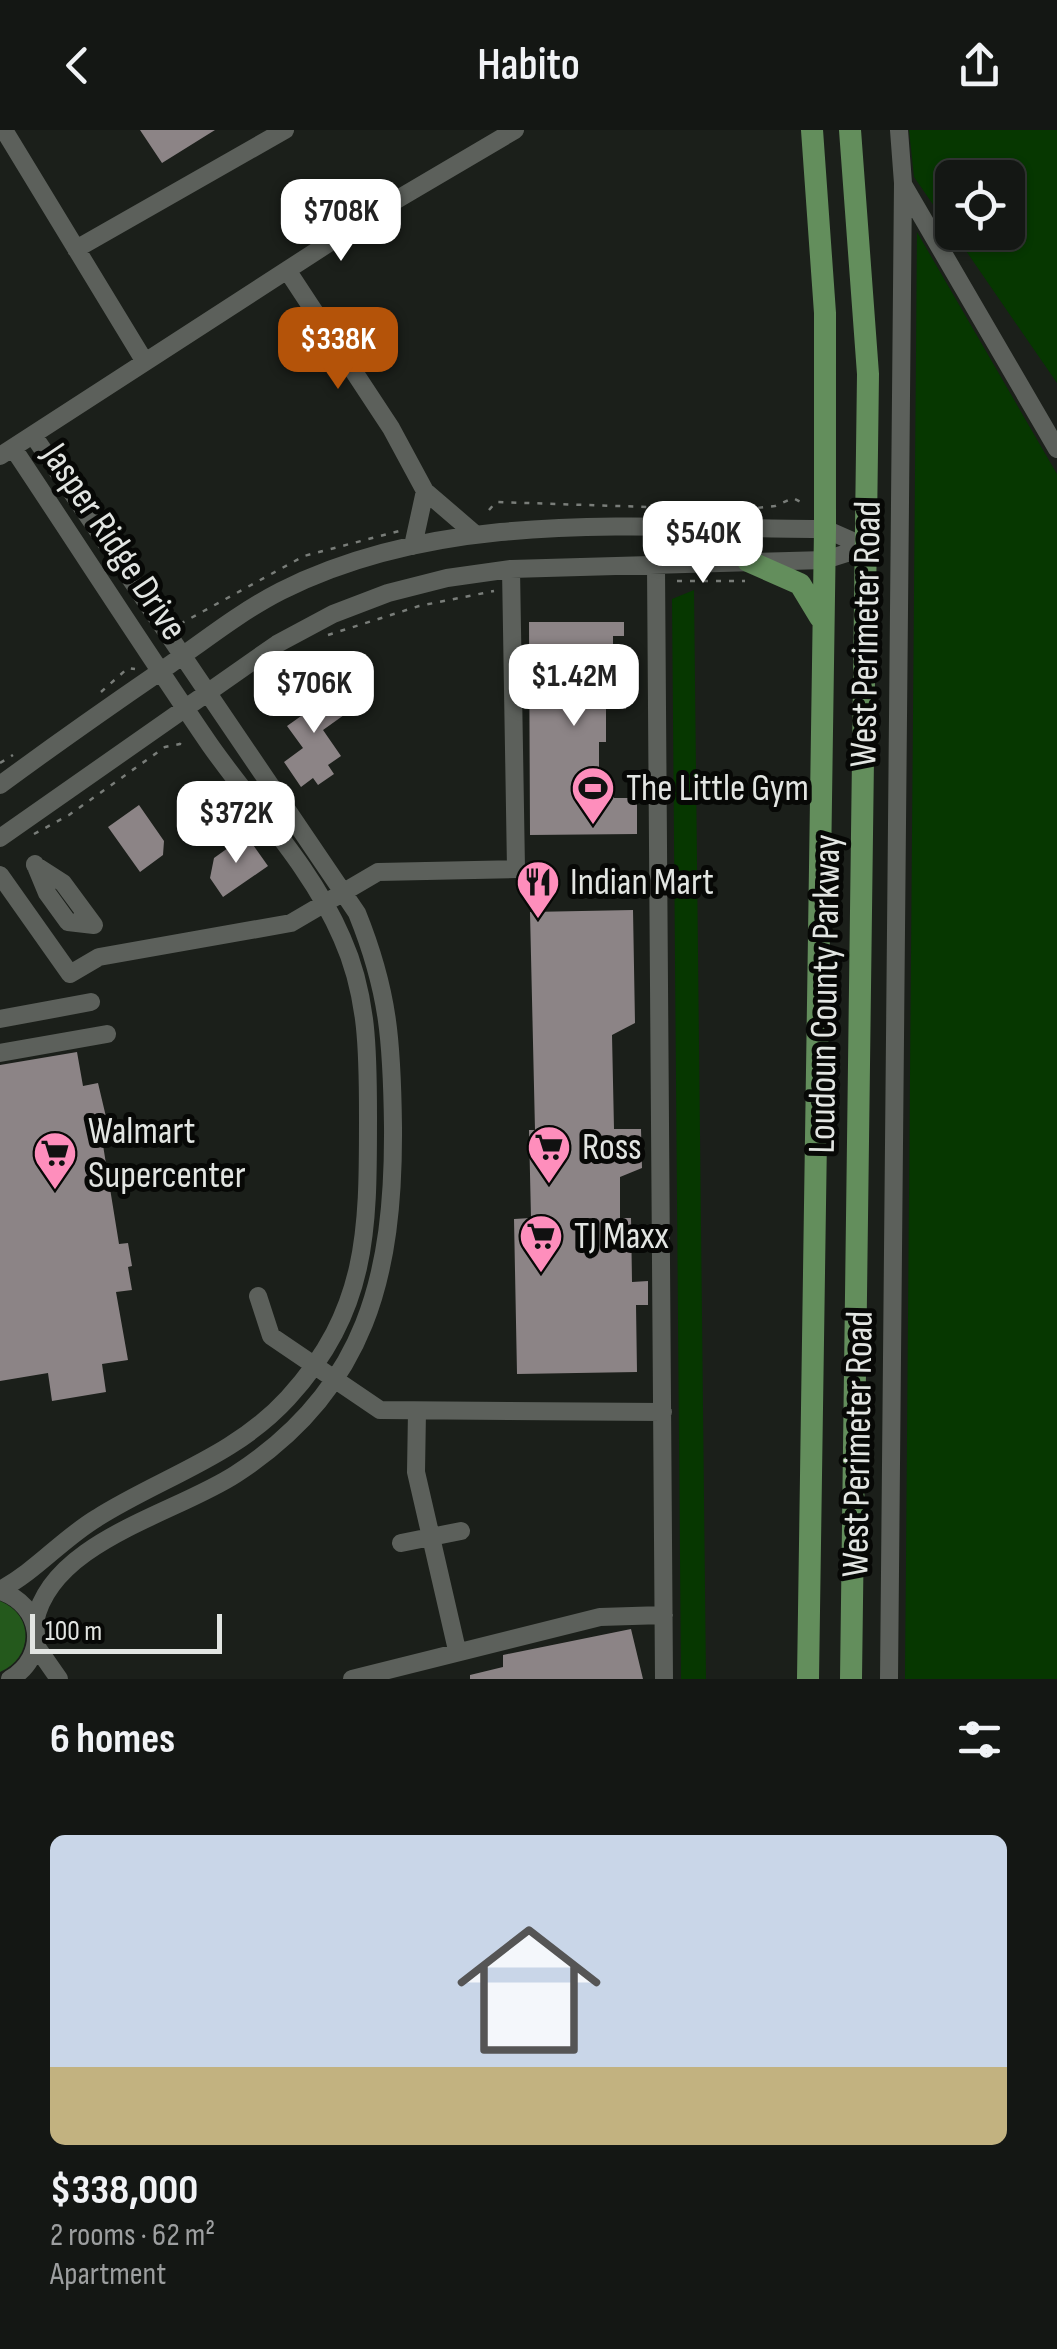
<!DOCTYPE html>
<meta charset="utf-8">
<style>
:root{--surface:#141714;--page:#212422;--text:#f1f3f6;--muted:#9d9fa0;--line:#333634;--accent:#b45309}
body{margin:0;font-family:"Sofia Sans Condensed",sans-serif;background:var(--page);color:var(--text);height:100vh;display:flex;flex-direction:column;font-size:38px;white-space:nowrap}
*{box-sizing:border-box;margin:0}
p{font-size:32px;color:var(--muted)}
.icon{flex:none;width:55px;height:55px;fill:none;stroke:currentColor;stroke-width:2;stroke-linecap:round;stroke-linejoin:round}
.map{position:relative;height:1549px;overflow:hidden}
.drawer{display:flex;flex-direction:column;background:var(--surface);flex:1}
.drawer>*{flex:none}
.fabs{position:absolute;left:935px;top:30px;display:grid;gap:20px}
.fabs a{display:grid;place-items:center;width:90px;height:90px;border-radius:15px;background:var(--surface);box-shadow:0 2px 8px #0004,0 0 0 2px var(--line);font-size:50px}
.scale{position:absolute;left:30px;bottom:25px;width:192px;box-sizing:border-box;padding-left:10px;border:5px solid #e2e5e2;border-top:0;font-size:28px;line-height:35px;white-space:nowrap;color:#e2e5e2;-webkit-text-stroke:8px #070806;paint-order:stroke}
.price{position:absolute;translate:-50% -85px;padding:0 22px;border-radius:20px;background:#fff;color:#222;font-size:32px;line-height:65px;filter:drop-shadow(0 2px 5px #0008)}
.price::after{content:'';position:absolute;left:50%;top:60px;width:30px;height:22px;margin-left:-15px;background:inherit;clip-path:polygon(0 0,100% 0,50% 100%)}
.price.on{background:var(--accent);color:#fff}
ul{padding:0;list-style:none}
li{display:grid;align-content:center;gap:20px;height:530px;padding:0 50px}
li span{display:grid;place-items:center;height:310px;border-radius:15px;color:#555}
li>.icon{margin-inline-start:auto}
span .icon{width:180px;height:180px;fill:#fffc;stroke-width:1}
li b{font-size:42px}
h2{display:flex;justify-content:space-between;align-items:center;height:120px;padding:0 50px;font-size:42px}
header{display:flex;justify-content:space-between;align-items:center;height:130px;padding:0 50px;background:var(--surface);font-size:45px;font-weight:600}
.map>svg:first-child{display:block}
</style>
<header><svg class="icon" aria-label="back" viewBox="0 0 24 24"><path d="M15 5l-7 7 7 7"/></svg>Habito<svg class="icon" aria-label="share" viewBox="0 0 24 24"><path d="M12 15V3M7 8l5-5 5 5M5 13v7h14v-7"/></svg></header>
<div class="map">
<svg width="1057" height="1549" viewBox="0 0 1057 1549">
<rect width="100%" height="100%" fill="#1b1f1a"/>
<!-- green -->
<path fill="#063700" d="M909,0H1057V253L953,102H1008V48H952V102L914,47Z
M917,102L1057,344V1549H905Z
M694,460L706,1549H681L672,469Z"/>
<!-- water -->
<path fill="#24591c" d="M0,1471C35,1485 33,1528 0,1542Z"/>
<!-- building -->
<path fill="#8c8486" d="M140,0H215L162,33Z
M529,492H624V506H613V535H625L626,579H606V612H599V647L614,656V668H637V704L530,705Z
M316,546L344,585L323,600L341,626L328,635L334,644L318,655L313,648L301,657L284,632L303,618L287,596L311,579L297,559Z
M139,675L164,711L163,725L140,742L108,697Z
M246,705L268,736L223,767L210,748L214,728Z
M633,780L635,893L612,905L614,999H641L642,1038L620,1047V1088H631L632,1152L648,1151V1175H636L637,1242L517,1244L514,1089L531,1088L529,1000H535L530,782Z
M77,922L83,956L98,953L111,1008L102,1009L119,1114L128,1113L132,1136L128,1137L132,1160L116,1162L128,1230L102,1234L106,1262L52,1271L48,1243L0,1251V935Z
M631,1499L643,1549H470V1545L503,1537V1525Z"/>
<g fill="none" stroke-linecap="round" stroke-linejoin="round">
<!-- path -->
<path stroke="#797d79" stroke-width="2.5" stroke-dasharray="5 8" stroke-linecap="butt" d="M489,380L496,372L739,380L775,376L793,368L801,372
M677,451H745
M180,494L304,426L399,401
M328,505L419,476L494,461
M101,562L128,538L135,539
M0,633L13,625
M34,704L69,685L165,617L180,614L181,608"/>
<!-- minor -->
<path stroke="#5c605b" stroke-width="18" d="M4,0L145,232
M904,56L1057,319
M76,119L285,0
M287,140L391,298L425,361L475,404
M33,305L357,783C389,862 392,913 393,997C394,1144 367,1259 236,1344C175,1384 51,1411 35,1492
M0,326L386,76L515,0
M413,416L425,361
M656,437L664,1549
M0,655C53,616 107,578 161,541C200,514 238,483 281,461C448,377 644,399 825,399L866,417
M0,708L277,514L333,484L388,463L447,448L511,439L825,430L866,417
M35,734L47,763L68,792L94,795
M35,735L63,753L94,795
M0,745L70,844L99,827L291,793L378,742L516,739L511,439
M0,889L91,872
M0,923L107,904
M258,1166L271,1206L380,1280L663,1282
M417,1281L416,1342L457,1520
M401,1413L461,1401
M0,1460C36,1441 62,1409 97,1388C162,1347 234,1327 288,1268C369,1179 368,1099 368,986C368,924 368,866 342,808C311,736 255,679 210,615C143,517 79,417 13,318
M0,1461C43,1475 49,1526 10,1549
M36,1516L59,1549
M352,1549L600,1487L664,1485
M889,1549L903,53L899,0"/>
<!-- major -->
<path stroke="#638e5c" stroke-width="22" d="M850,0L868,244L851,1549
M748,431L800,454L820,487
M808,1549L825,399V183L812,0"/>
</g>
<!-- icons -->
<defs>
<g id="stadium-pin" transform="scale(2.25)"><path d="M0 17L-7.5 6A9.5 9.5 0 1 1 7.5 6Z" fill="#fe8ebc" stroke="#070806"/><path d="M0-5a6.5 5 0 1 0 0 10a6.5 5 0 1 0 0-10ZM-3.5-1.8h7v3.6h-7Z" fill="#111"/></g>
<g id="restaurant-pin" transform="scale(2.25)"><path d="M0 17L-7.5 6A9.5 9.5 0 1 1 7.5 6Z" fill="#fe8ebc" stroke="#070806"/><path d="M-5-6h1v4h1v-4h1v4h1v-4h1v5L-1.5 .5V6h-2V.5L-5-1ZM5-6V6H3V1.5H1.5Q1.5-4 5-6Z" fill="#111"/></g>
<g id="supermarket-pin" transform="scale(2.25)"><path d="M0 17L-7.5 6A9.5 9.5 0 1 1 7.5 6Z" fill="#fe8ebc" stroke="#070806"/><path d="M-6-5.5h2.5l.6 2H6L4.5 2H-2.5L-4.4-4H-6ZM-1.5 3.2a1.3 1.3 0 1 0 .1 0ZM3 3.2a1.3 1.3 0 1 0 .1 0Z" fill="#111"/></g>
</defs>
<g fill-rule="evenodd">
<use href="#stadium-pin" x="593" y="658"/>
<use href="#restaurant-pin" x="538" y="752"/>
<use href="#supermarket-pin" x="549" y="1017"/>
<use href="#supermarket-pin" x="55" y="1023"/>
<use href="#supermarket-pin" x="541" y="1106"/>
</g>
<g text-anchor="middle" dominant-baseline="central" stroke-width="10" stroke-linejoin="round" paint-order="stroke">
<!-- street labels -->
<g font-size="38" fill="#e2e5e2" stroke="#070806">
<text transform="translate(114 412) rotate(56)">Jasper Ridge Drive</text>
<text transform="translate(866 504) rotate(-89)">West Perimeter Road</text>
<text transform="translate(825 864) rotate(-89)">Loudoun County Parkway</text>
<text transform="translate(858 1314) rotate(-89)">West Perimeter Road</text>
</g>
<!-- poi labels -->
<g font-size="38" fill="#e2e5e2" stroke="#070806" text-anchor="start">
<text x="626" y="658">The Little Gym</text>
<text x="570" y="752">Indian Mart</text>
<text x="88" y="1001">Walmart<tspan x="88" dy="44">Supercenter</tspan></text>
<text x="582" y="1017">Ross</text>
<text x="574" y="1106">TJ Maxx</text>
</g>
</g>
</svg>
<div class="fabs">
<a><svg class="icon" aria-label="locate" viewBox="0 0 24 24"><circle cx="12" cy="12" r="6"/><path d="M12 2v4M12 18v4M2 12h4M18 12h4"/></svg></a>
</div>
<div class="scale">100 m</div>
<b class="price" style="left:341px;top:134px">$708K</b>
<b class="price on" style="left:338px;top:262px">$338K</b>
<b class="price" style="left:703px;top:456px">$540K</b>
<b class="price" style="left:574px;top:599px">$1.42M</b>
<b class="price" style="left:314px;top:606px">$706K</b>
<b class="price" style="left:236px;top:736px">$372K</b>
</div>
<section class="drawer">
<h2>6 homes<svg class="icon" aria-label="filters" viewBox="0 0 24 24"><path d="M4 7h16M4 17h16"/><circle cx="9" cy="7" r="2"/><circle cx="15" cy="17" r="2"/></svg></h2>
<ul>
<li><span style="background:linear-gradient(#c9d6e8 75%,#c2b280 0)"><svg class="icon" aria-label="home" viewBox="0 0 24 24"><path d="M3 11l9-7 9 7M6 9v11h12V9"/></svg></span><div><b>$338,000</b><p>2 rooms · 62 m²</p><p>Apartment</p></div></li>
</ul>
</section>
